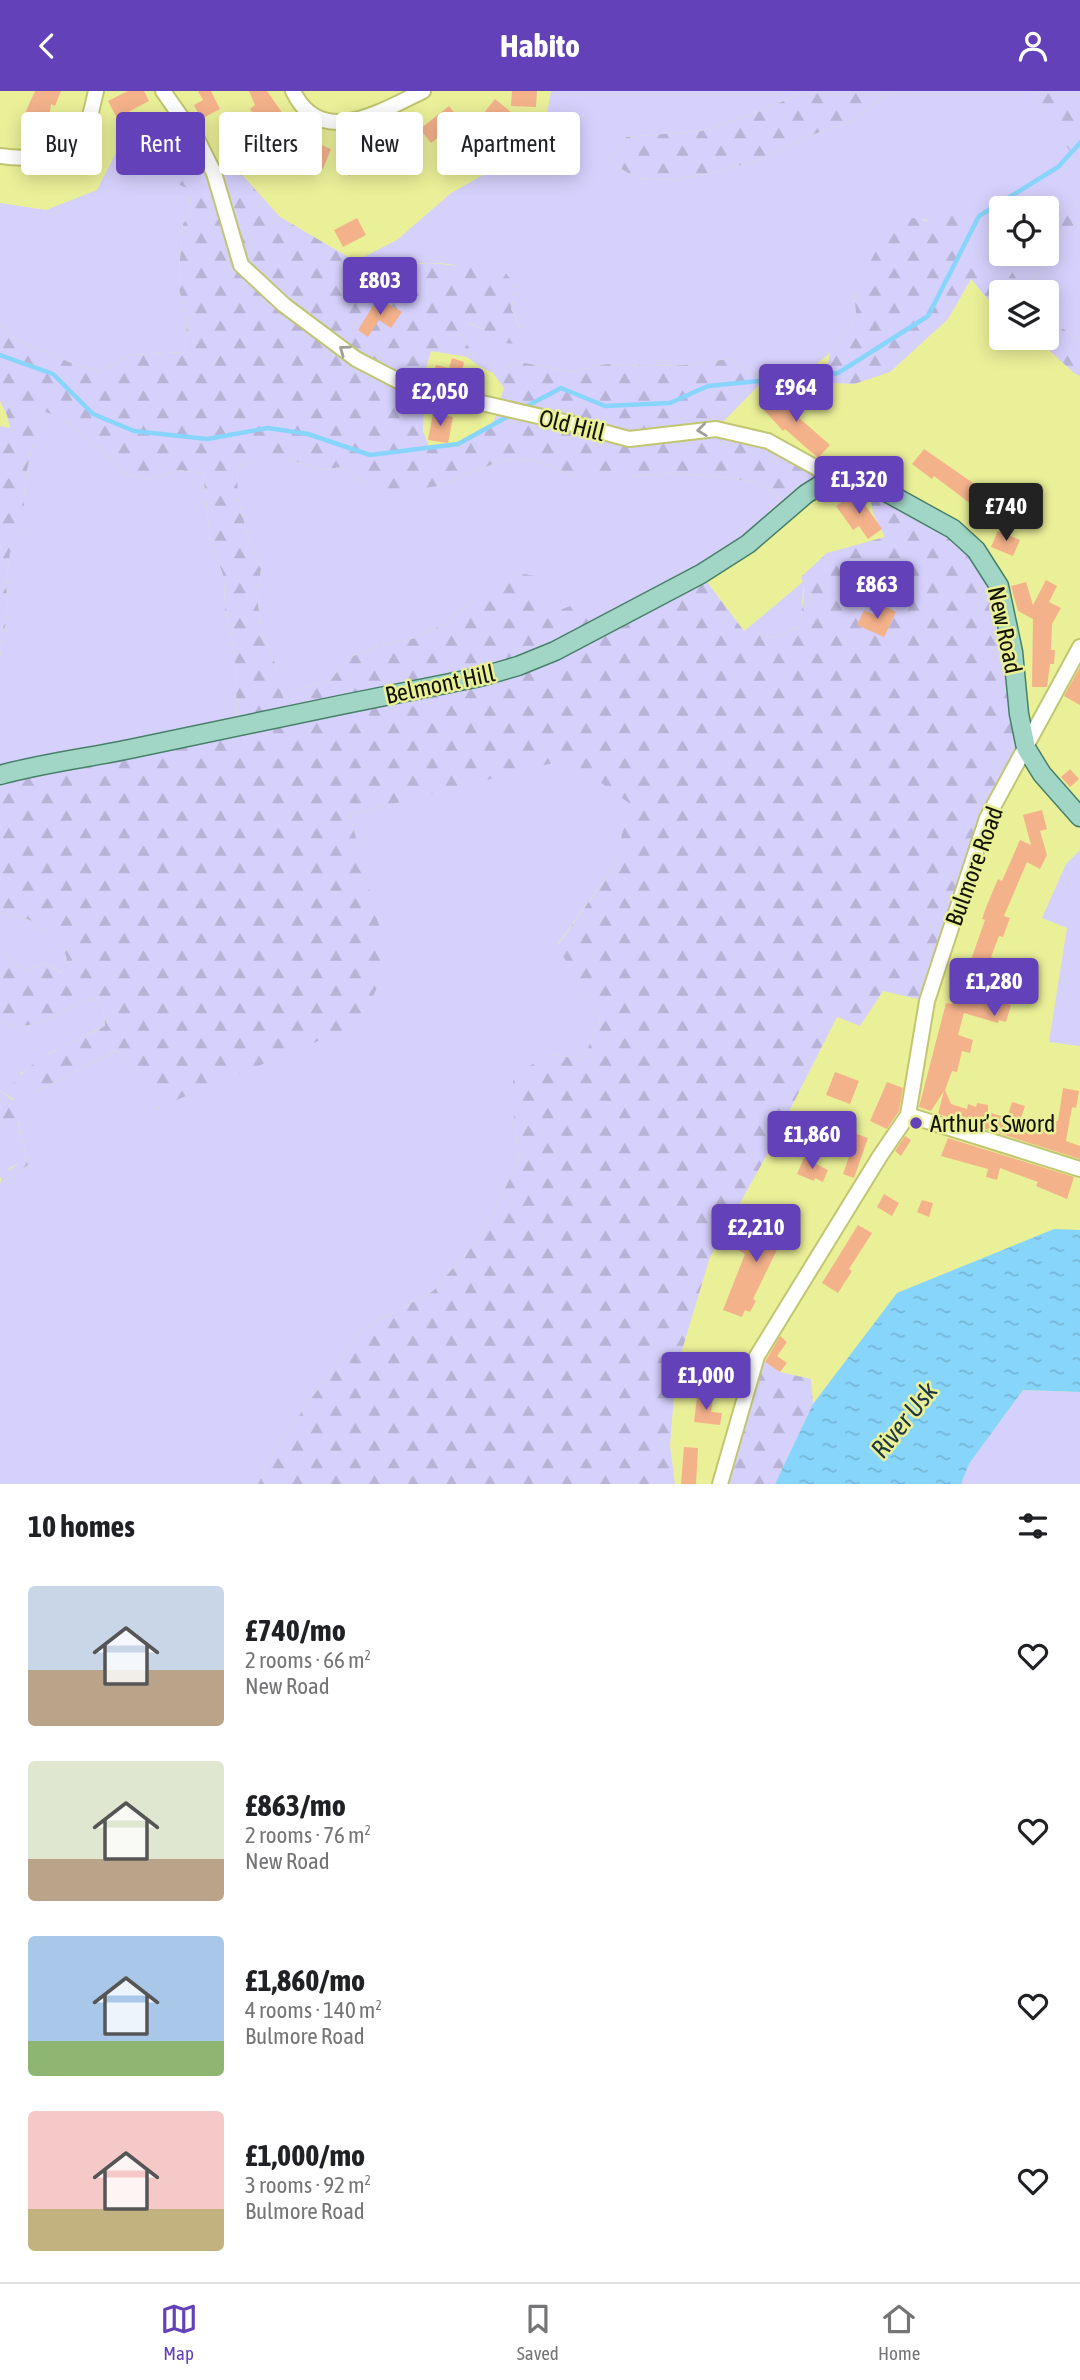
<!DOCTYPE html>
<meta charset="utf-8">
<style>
:root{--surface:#fff;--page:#f2f2f2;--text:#202124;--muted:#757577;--line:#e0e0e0;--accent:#6341b9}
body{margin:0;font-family:"Asap Condensed",sans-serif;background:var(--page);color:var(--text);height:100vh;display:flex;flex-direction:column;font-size:26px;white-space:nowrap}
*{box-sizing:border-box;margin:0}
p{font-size:23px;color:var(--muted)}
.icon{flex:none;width:38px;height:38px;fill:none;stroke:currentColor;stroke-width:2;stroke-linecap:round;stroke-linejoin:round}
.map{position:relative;height:1393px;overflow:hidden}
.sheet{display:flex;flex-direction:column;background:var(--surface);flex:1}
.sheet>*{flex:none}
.top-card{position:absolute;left:21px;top:21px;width:700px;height:63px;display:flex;gap:14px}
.fabs{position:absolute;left:989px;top:105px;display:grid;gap:14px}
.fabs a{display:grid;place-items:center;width:70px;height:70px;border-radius:7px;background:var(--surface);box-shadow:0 4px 18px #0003;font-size:35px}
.price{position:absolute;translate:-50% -60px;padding:0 16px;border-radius:7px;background:var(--accent);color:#fff;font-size:23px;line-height:46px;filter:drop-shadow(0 2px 4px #0008)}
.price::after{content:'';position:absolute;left:50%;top:42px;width:21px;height:16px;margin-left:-10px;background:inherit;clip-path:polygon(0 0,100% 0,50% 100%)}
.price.active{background:#222;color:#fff}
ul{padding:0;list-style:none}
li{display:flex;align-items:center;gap:21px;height:175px;padding:0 28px}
li span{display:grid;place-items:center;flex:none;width:196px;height:140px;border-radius:7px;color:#555}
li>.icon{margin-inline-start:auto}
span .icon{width:84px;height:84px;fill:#fffc;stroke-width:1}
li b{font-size:30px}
h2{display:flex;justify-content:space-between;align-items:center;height:84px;padding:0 28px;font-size:30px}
.chip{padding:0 24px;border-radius:7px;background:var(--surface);box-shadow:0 4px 18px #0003;font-size:24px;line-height:63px}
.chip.active{background:var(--accent);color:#fff}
header{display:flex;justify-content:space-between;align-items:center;height:91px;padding:0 28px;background:var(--accent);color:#fff;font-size:32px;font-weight:700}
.tab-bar{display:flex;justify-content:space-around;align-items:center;height:98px;border-top:2px solid var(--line);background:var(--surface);font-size:19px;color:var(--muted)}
.tab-bar a{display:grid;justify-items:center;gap:4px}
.tab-bar .active{color:var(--accent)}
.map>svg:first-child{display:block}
</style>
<header><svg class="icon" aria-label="back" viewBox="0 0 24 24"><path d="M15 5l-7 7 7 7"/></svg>Habito<svg class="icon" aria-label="person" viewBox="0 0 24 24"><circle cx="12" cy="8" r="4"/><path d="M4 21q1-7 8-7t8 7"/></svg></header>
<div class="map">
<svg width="1080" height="1393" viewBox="0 0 1080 1393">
<defs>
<pattern id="forest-firs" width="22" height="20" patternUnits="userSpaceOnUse" patternTransform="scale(1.75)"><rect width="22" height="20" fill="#d6d0fc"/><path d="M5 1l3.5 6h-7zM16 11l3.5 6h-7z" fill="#b7b2d6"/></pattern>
<pattern id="water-ripples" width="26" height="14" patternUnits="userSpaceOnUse" patternTransform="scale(1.75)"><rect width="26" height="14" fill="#88d5fc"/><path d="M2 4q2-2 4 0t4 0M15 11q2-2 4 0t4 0" fill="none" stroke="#74b6d6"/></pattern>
</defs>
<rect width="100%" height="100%" fill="#eaf098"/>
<!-- green -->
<path fill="#d6d0fc" d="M551,0H807L758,21L701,40L626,46L609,70L636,87L673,89L720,80L761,68L801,48L857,27L880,8L897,0H1032L1071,61L1080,52V112L1047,137L1046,117H1001V163H1023L1007,191C981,169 955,138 923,128L854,202L856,222L850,237L830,262L800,286L763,290L729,268L685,274L648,275L606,273L572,281L520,271L493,282L479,275L462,244L466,232L484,238L522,239L511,218L517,194C487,182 460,171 427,172C400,172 383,176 356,170L397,149L451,102L542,51Z
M145,41L163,70L189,97L192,120L183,133L180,168L179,198L187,230L185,261L131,264L101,281L76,274L15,248L0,234V112L46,119L97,99L121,52Z
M1080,131V252L1047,224L1046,201H1031L1030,197C1043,173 1057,146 1080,131Z
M41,318L63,328L105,362L127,384L149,388L179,379L203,382L210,447L224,487L225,518L235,564L237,634L0,677V565L8,518L6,494L10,461L24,435V406L27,379Z
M257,368H290L318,379L342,376L366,394L437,395L501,370L532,368L576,386H629L672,382L720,386L756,391L778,404L785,420L605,535L537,528L518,482L498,504L474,508L445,533L412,548L381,554L346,568L331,589L300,598L282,608L277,577L262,542L257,506L261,477L248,446L238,407L237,377Z
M804,490L800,535L773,547L759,542L754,532Z
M569,667L630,712L615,774L557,854L600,928L583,969L551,963L513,1020L519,1070L480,1146L433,1200L360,1240L275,1358L258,1393H0V1093L28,1074L13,1008L0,1000V930C5,931 11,934 17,935C43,936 67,915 92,908L103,915L105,935L50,962L20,983L34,1002L117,959L158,1017L388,873L350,724Z
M1080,759V955L1049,951L1067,837L1042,827L1066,773Z
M0,821L30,829L45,841L58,840L67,868L63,882L45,873L22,880L0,859Z
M0,1028L21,1071L11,1076L0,1087Z
M1023,1299L1080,1301V1393H961L969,1373Z"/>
<!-- forest -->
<path fill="url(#forest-firs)" d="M807,0H897L880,8L857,27L801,48L761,68L720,80L673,89L636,87L609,70L626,46L701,40L758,21Z
M1032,0H1080V53L1071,62Z
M177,21L214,82L234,75L280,126L355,170L396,175L428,172L474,176L506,183L517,194L511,218L522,240L517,253L494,251L484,238L467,232L462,244L479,275L467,266L431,260L425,280L423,340L429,356L458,353L493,333L504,297L493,282L520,271L572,281L606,273L648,275L685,274L729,268L763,290L717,337L768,350L833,386L785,420L778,404L756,391L720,386L672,382L629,386H576L532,368L501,370L437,395L402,401L366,394L342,376L318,379L290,368H257L237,377L238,407L248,446L261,477L257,506L262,542L277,577L283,607L300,598L331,589L346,568L381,554L412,548L445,533L474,508L498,503L518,482L541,486L537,528L570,515L592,525L605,535L701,483L744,540L754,532L759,542L773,547L800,535C800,519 808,500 801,486L827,462L885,446L873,422L868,391L953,438L999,495L1026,657L987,727L927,910L883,900L860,935L837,926L769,1060L710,1166L676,1279L670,1355L675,1393H258L275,1358L360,1240L433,1200L480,1146L519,1070L513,1020V984L551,963L583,969L600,928L557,855L615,774L629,712L568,668L350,724L389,873L359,933L157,1017L117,959L34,1002L12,994C34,964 74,952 105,935L103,915L92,908C67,915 43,936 17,935C11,934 5,931 0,930V859L22,880L45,873L62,882L67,868L58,841H45L30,829L0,821V692L237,633L235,564L225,518L224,487L210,447L203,382L179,379L149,388L127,384L105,362L63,328L41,319L27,379L24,406V435L10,462L6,494L8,518L0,565V335L10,337L7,324L0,310V234L15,248L76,274L101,281L131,264L185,261L187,230L179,198L180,168L183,133L192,120L189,98L178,93L145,41Z
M1080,112V131C1057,146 1043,173 1030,197L1031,201H1001V224L971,188L948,228L890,281L854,293L833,292L826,283L830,262L850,237L856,222L854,202L877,158L903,125L937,132L957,118L962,132L955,144L1007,190L1023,163H1046L1047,137Z
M1047,224L1080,252V285L1074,282L1036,247H1046Z
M0,1000L25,1018L18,1031L28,1074L0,1093L2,1084L20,1071L0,1028Z
M757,1265L780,1281L811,1288L813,1313L775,1393H720Z"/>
<!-- water -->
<path fill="url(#water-ripples)" d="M1054,1138L1080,1139V1301L1023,1299L969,1373L961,1393H775L813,1313L897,1202Z"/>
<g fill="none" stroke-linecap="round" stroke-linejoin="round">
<!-- stream -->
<path stroke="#88d5fc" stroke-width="4.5" d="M0,264L53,283L93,323L134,340L207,348L268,337L308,343L370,364L458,353L507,326
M527,315L561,297L605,315L670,312L708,295L838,282L928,225L979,125L1058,76L1080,52"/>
</g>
<!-- building -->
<path fill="#f4b28b" d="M35,0H61L55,15L51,13L46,47L22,43L26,20Z
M128,0H144L149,10L117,27L108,10Z
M198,0H211L220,18L201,28L194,14L203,9Z
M249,0H267L288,30L305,47L331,58L323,78L289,65L271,47L250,18L255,14Z
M512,0H537L536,16L511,15Z
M495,8L512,22L496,40L480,27Z
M449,15L460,29L431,52L420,38Z
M412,34L418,48L371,71L372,75L349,85L341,66L372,54V51Z
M357,127L366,144L343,156L334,139Z
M378,207L402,221L391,237L379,229L368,246L358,239Z
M452,267L464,271L462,280L475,284L471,298L432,288L436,274L449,277Z
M785,300L804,321L798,326L830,354L818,367L785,338L783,340L764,319Z
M433,322L453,326L448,352L428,349Z
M924,358L989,403L979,419L934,385L932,388L912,373Z
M856,401L882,438L868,448L859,435L853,439L836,415Z
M998,440L1020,449L1013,465L991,456Z
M1046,489L1057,495L1049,511L1061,517L1052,533L1051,559H1055L1054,573H1050L1047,596H1032L1033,528L1018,520L1011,495L1026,491L1033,514Z
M884,515L896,521L884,546L857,534L864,519L879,526Z
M1080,576V614L1064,605Z
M1070,678L1079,688L1070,696L1061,686Z
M1042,719L1047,738L1040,740L1047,764L1040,778L1027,771L1004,825L1010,827L1003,846L999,845L991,866L994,867L990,882L985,880L977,904L1011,914L1006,931L999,929L998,932L964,922L958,944L973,949L970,962L962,960L957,981L952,980L945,999L951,1013L967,1018L968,1013L976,1016L977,1012L988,1014V1021L1007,1027L1012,1011L1025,1015L1019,1033L1050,1034L1051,1030H1058L1063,997L1079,1000L1076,1017L1072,1016L1066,1050L1080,1055V1068L938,1023L944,1000L931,1020L919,1016L946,912L952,913L964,882L966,883L985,829L982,828L987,814L998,788L1002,790L1020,749L1031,754L1023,724Z
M835,981L859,990L850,1013L826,1004Z
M887,991L903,997L899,1020L887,1038L870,1030Z
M851,1041L868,1047L854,1087L843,1083L850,1063L843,1060Z
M905,1045L911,1049L901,1065L895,1060Z
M948,1047L1074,1086L1067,1108L1036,1095L1038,1091L1000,1077L997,1089L986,1086L988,1078L941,1065Z
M804,1067L828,1079L823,1091L815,1087L814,1090L797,1083Z
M884,1103L899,1112L892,1125L877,1116Z
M922,1109L933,1112L929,1126L917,1121Z
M772,1118L792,1128L753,1208L756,1210L750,1221L745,1219L742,1226L723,1219L745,1163L738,1159L745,1147L755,1152Z
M858,1134L872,1142L849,1178L852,1180L838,1202L822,1192Z
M780,1245L787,1251L777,1265L787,1272L780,1281L765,1271Z
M697,1306L713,1308L711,1321L722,1322L720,1334L694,1331Z
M684,1356L698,1357L696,1393H681Z"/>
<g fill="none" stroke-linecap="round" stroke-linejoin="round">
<!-- minor casing -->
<g stroke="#c1c670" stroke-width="18">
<path id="minor" d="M163,0L198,50L214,82L241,174L284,214L356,268L408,295L577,334L629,348L716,338L768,350L833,386
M293,0C321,59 383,19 423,0
M0,65C28,69 72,67 85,38C91,26 93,12 96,0
M908,1024L1080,1078
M720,1393L757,1265L880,1065L908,1024L927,910L987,727L1080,556"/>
</g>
<!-- major casing -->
<g stroke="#478068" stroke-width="21">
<path id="major" d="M0,684C43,672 87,667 130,658C247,633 363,609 480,586L518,575L555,560L701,483L748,453L806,403L833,386L868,391L953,438L976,459L999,495L1013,561L1019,623L1026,657L1042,683L1080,726"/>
</g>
<!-- minor -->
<use href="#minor" stroke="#fff" stroke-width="14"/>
<!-- major -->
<use href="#major" stroke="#a1d6c6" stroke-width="18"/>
</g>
<!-- one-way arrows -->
<defs><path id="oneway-chevron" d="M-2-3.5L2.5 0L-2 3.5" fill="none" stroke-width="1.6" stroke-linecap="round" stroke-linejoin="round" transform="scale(1.75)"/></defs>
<g stroke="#a0a099">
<use href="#oneway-chevron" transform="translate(344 259) rotate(-144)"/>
<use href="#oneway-chevron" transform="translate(702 339) rotate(173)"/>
</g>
<!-- markers -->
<circle fill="#6341b9" stroke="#eaf098" stroke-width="2.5" cx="916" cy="1032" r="7"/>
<g text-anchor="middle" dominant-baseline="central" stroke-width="5" stroke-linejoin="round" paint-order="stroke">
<!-- street labels -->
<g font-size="24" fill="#121200" stroke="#eaf098">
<text transform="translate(572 334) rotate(14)">Old Hill</text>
<text transform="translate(1005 539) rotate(78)">New Road</text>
<text transform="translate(440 593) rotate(-12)">Belmont Hill</text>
<text transform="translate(974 775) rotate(-70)">Bulmore Road</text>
</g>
<!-- poi labels -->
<g font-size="24" fill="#121200" stroke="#eaf098" text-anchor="start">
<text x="930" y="1032">Arthur’s Sword</text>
</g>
<!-- water labels -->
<g font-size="26" font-style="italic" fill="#1e3642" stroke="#eaf098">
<text transform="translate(904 1329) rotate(-51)">River Usk</text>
</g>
</g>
</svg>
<div class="fabs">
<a><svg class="icon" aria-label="locate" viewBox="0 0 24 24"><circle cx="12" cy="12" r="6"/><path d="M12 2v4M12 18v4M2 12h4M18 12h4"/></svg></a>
<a><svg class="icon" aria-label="layers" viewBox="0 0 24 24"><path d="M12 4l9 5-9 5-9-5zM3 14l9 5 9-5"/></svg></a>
</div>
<b class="price" style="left:380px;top:226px">£803</b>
<b class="price" style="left:796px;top:333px">£964</b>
<b class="price" style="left:440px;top:337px">£2,050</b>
<b class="price" style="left:859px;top:425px">£1,320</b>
<b class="price active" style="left:1006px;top:452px">£740</b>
<b class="price" style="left:877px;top:530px">£863</b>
<b class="price" style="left:994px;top:927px">£1,280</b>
<b class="price" style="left:812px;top:1080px">£1,860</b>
<b class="price" style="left:756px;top:1173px">£2,210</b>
<b class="price" style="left:706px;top:1321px">£1,000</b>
<div class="top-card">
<a class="chip">Buy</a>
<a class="chip active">Rent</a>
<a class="chip">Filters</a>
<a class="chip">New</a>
<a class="chip">Apartment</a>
</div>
</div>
<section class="sheet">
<h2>10 homes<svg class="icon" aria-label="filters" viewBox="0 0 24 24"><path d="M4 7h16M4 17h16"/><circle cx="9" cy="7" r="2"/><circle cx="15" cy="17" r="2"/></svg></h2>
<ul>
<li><span style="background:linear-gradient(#c9d6e8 60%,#b9a48a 0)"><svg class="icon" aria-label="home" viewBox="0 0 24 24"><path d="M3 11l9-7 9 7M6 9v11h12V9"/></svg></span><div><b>£740/mo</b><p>2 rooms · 66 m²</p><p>New Road</p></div><svg class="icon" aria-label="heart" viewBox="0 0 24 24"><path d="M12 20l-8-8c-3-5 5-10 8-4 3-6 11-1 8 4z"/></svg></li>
<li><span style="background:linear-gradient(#dfe7d0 70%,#b9a48a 0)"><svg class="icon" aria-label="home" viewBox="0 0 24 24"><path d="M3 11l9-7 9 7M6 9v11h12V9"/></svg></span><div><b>£863/mo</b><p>2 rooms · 76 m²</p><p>New Road</p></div><svg class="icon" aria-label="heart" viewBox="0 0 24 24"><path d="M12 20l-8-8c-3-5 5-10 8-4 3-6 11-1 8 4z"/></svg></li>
<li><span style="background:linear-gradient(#a9c7e8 75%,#8fb573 0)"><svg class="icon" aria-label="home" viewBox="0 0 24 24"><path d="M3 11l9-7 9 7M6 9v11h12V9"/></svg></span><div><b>£1,860/mo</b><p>4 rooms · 140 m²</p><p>Bulmore Road</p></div><svg class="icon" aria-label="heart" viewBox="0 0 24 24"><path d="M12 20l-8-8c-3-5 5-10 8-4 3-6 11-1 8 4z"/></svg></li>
<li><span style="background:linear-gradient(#f6c9c9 70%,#c2b280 0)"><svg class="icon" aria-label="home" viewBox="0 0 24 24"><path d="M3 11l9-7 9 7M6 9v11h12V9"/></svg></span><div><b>£1,000/mo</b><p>3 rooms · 92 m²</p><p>Bulmore Road</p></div><svg class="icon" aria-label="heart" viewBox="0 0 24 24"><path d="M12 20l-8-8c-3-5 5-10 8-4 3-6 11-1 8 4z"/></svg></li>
</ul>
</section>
<nav class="tab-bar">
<a class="active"><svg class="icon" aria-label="map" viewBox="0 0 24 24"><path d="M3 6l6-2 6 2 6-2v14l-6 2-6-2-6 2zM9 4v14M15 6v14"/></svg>Map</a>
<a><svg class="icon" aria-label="saved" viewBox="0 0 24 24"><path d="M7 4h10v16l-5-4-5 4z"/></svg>Saved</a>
<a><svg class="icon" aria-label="home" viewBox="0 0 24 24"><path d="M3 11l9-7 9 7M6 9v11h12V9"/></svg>Home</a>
</nav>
